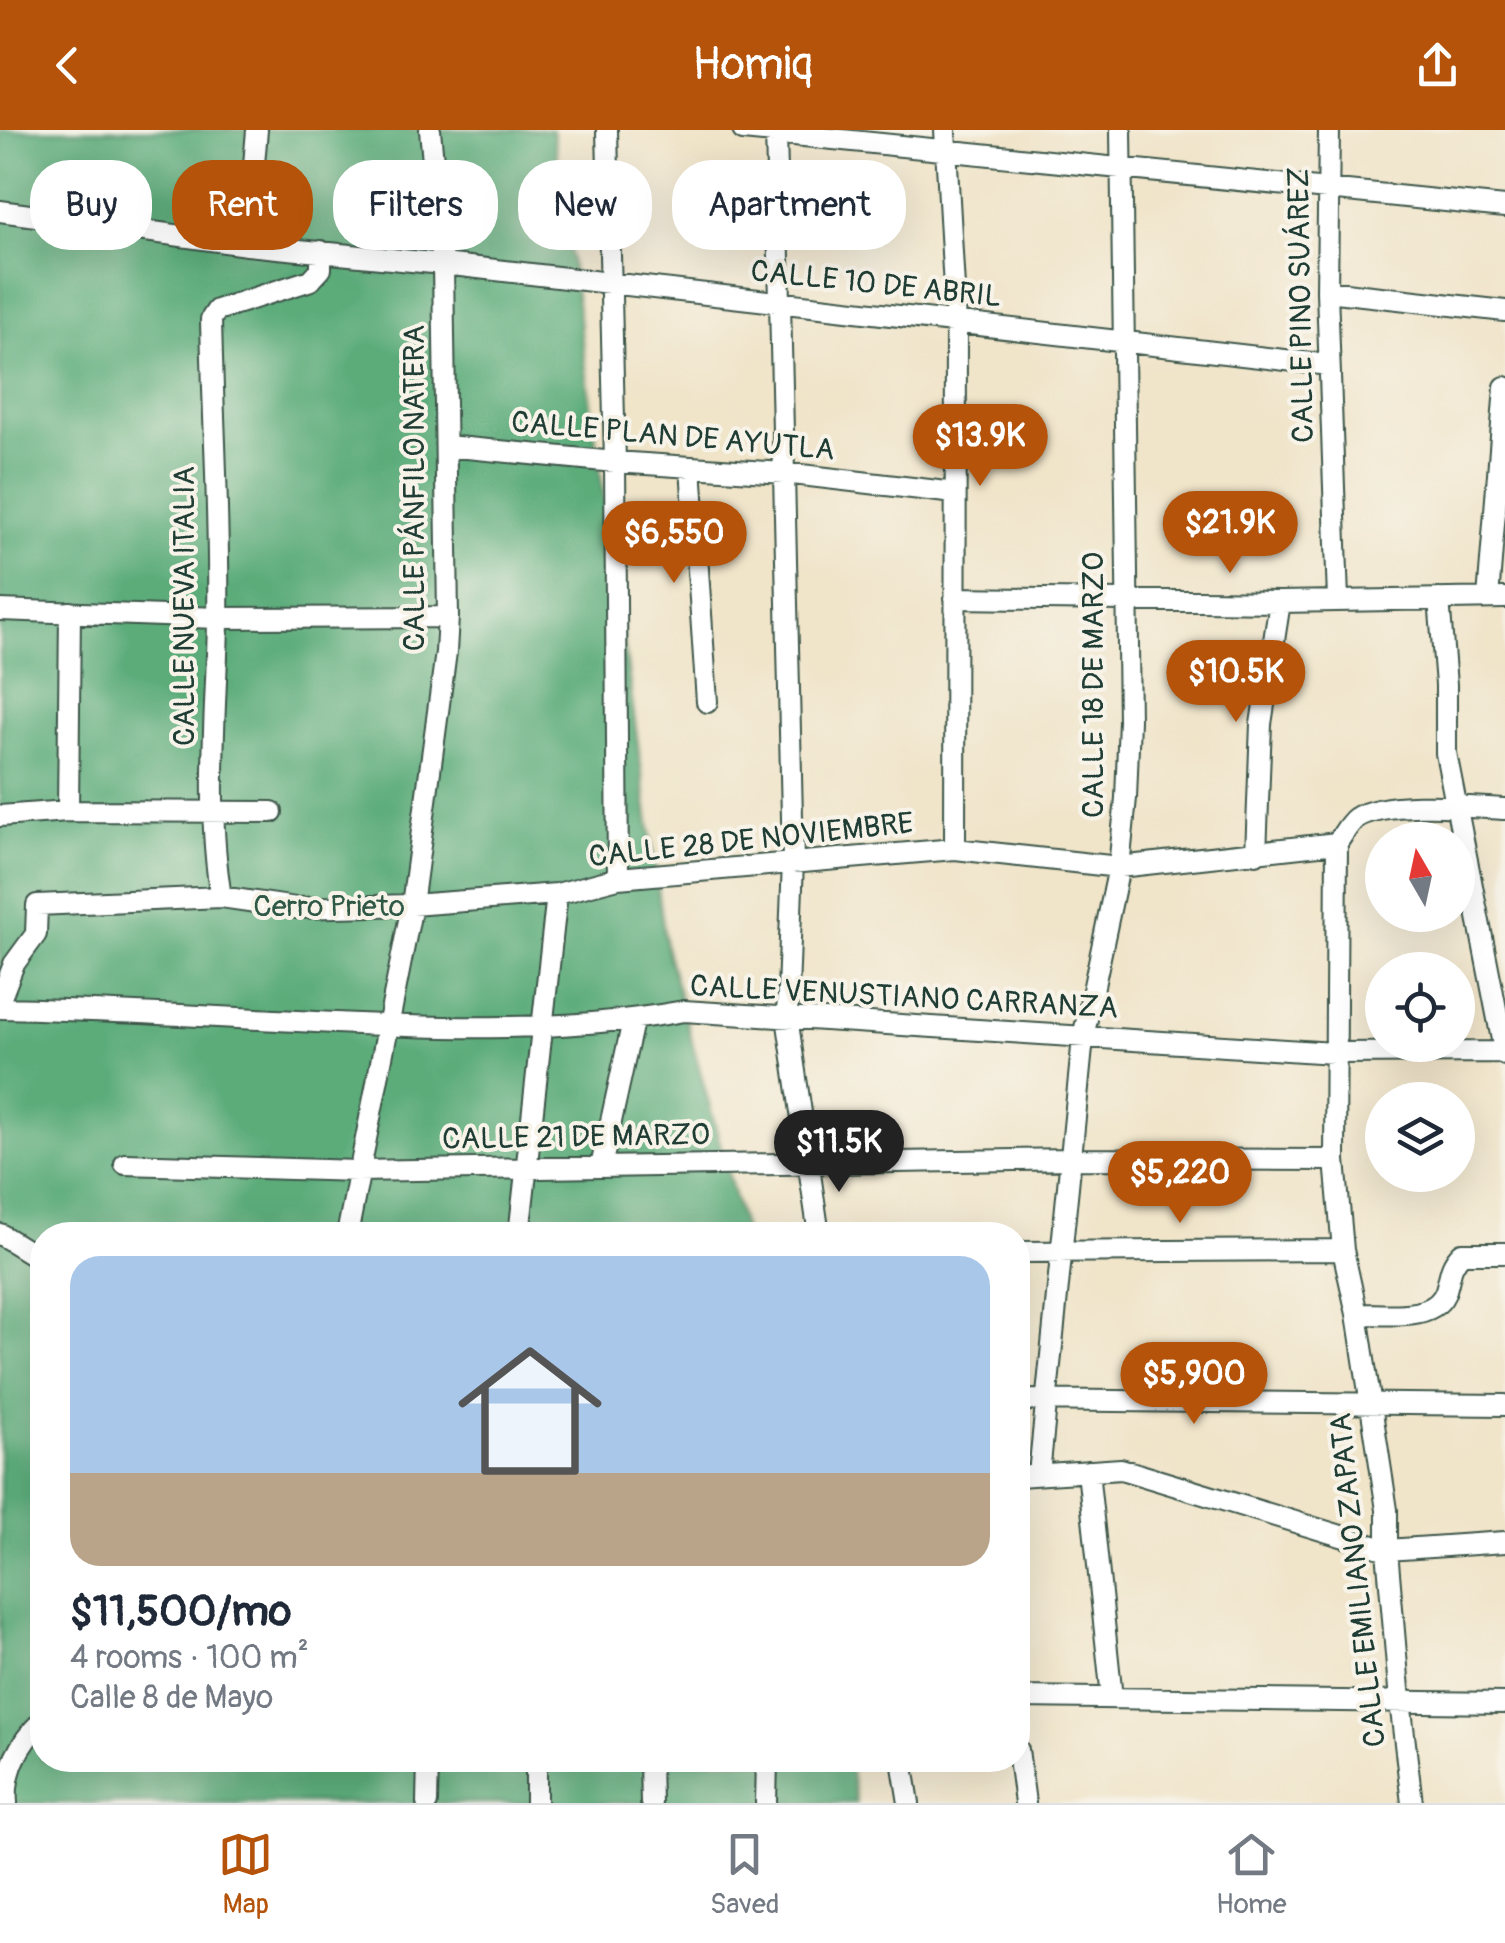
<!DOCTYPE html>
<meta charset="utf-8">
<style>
:root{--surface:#fff;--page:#f6f6f7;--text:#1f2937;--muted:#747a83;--line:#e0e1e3;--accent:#b45309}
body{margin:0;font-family:Pangolin,sans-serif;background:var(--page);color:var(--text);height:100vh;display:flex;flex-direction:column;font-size:38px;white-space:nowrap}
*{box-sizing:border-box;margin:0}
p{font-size:32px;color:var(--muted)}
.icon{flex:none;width:55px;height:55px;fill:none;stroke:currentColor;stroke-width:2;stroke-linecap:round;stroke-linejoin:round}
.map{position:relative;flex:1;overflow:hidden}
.drawer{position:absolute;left:30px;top:1092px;width:1000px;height:550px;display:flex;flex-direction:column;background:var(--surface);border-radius:40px;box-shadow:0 10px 40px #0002}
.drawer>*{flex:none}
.top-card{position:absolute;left:30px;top:30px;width:1000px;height:90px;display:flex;gap:20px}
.needle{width:65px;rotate:351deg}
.controls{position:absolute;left:1365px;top:692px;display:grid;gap:20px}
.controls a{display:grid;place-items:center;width:110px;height:110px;border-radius:50%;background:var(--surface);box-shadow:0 10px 40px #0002;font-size:50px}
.price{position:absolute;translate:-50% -85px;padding:0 22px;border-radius:35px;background:var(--accent);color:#fff;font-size:32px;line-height:65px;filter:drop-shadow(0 2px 5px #0008)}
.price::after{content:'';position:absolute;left:50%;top:60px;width:30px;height:22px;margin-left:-15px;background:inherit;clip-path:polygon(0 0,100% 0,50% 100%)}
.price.current{background:#222;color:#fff}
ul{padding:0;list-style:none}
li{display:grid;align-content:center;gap:20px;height:530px;padding:0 40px}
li+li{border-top:2px solid var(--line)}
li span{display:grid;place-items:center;height:310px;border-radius:30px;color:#555}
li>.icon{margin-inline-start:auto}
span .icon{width:180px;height:180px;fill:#fffc;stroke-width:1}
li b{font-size:42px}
.chip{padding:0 35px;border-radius:40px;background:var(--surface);box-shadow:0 10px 40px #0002;font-size:35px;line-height:90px}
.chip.current{background:var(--accent);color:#fff}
header{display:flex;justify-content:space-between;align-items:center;height:130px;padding:0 40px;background:var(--accent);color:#fff;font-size:45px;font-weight:600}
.tabs{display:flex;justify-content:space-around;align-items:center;height:140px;border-top:2px solid var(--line);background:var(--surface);font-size:28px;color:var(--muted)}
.tabs a{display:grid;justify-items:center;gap:5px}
.tabs .current{color:var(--accent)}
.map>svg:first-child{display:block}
</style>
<header><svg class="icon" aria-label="back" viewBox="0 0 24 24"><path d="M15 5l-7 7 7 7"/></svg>Homiq<svg class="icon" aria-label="share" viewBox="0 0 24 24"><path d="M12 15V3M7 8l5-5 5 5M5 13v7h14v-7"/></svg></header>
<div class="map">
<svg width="1505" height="1673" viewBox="0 0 1505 1673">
<rect width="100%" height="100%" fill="#f7f3e8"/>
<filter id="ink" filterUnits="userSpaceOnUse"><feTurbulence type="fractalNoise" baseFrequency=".01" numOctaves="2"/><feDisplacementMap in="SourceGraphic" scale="20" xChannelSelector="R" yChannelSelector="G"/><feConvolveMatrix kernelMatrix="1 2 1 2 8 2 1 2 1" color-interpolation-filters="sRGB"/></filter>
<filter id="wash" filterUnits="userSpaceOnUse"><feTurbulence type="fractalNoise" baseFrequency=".0048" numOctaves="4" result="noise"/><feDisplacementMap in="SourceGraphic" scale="40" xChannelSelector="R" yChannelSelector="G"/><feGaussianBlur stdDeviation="2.25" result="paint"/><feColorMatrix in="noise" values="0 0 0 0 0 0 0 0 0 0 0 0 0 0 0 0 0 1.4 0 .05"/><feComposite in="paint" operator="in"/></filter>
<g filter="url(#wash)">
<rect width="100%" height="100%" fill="#f0e4c9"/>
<!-- forest -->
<path fill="#5bac7a" stroke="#3d7457" stroke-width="2.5" d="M0,0H553L666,817L745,1105H42V1630H849L856,1673H0Z"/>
</g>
<g filter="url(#ink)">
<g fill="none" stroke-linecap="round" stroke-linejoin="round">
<!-- street casing -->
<g stroke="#3e564a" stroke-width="24">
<path id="street" d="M607,0L615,332L618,748
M743,0L1505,77
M776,0L793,731L787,887L819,1105
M945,0L956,193L955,719
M1329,0L1327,161L1338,470
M0,81L247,115L443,134L1329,235
M247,115L257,0
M1327,161L1505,181
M446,316L615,332L784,343L955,363
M691,337L707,572
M955,468L1280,472L1505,468
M1488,468L1505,257
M1439,469L1446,555V623L1505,925
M0,480L218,488L448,487
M68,681L70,482
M0,686L68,681L272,682
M1337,713L1335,1030L1343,1120L1357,1184L1387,1380V1420L1400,1571L1412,1673
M1256,724L1261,594L1280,472
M221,767C206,677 216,584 218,493C220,392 213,290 211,189L217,180L311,150L321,139V121
M0,870L14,834L36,804L37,775L221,767L296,778L412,775L557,764L618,748L955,719L1119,737L1337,713C1342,706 1349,693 1356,688C1385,669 1470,677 1505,679
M0,878C99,880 198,886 297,891C426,898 557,904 684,881L1334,923L1504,922
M125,1034L357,1041L1072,1029L1335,1030
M601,1037L633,891
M0,1104L42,1130
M347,1105L412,775L446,522L448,487L443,134L430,0
M519,1105L557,764
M1018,1122L1343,1120
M1357,1184C1383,1183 1436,1193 1446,1160C1451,1144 1449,1136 1462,1123H1505
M1018,1270L1505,1275
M1088,1341L1112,1568
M1039,1344L1083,908L1119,737L1126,668L1129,590L1121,0
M1018,1346L1121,1339L1387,1420L1505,1412
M1018,1567L1505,1573
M1018,1620L1025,1673
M536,1630V1673
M650,1630L651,1673
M902,1630L909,1673
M7,1673C4,1641 20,1612 42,1591
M427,1673L428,1630
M766,1673L767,1630"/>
</g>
<!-- street -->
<use href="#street" stroke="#fff" stroke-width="20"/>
</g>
</g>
<g text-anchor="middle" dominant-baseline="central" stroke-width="8" stroke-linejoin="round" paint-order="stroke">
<!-- street labels -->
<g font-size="30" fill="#1f3d34" stroke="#f7f3e8">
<text transform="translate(876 154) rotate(6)">CALLE 10 DE ABRIL</text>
<text transform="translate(1301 175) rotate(-91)">CALLE PINO SUÁREZ</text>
<text transform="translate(673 306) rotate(5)">CALLE PLAN DE AYUTLA</text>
<text transform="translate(414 358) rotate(-90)">CALLE PÁNFILO NATERA</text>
<text transform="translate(184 476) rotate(-90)">CALLE NUEVA ITALIA</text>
<text transform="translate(1093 555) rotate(-90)">CALLE 18 DE MARZO</text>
<text transform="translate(751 710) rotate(-6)">CALLE 28 DE NOVIEMBRE</text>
<text transform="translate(904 867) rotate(3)">CALLE VENUSTIANO CARRANZA</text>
<text transform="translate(576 1007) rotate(-1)">CALLE 21 DE MARZO</text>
<text transform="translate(1358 1450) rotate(-96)">CALLE EMILIANO ZAPATA</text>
</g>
<!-- park labels -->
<g font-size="30" fill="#2f5946" stroke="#f7f3e8">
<text x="329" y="776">Cerro Prieto</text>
</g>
</g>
</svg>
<div class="controls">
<a><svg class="needle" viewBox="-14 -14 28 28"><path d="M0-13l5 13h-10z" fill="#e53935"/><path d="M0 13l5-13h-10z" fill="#747a83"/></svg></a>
<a><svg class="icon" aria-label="locate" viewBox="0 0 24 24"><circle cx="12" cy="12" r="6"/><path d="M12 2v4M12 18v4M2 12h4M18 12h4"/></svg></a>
<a><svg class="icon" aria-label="layers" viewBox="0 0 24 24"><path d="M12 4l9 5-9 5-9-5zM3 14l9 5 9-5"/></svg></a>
</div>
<b class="price" style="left:980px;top:359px">$13.9K</b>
<b class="price" style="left:1230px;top:446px">$21.9K</b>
<b class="price" style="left:674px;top:456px">$6,550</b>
<b class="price" style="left:1236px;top:595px">$10.5K</b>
<b class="price current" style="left:839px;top:1065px">$11.5K</b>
<b class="price" style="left:1180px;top:1096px">$5,220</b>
<b class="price" style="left:1194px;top:1297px">$5,900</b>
<div class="top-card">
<a class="chip">Buy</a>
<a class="chip current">Rent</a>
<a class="chip">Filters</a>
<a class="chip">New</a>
<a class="chip">Apartment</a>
</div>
<section class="drawer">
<ul>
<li><span style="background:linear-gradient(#a9c7e8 70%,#b9a48a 0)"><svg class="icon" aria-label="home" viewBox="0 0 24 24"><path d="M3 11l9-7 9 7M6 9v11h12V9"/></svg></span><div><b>$11,500/mo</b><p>4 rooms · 100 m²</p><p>Calle 8 de Mayo</p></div></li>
</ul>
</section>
</div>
<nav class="tabs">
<a class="current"><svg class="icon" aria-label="map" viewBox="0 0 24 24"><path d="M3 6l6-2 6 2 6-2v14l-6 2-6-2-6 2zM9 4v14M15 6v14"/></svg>Map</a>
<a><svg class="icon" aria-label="saved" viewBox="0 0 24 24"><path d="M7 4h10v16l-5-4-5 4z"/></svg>Saved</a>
<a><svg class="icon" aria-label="home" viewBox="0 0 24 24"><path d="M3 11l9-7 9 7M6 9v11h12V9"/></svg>Home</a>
</nav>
